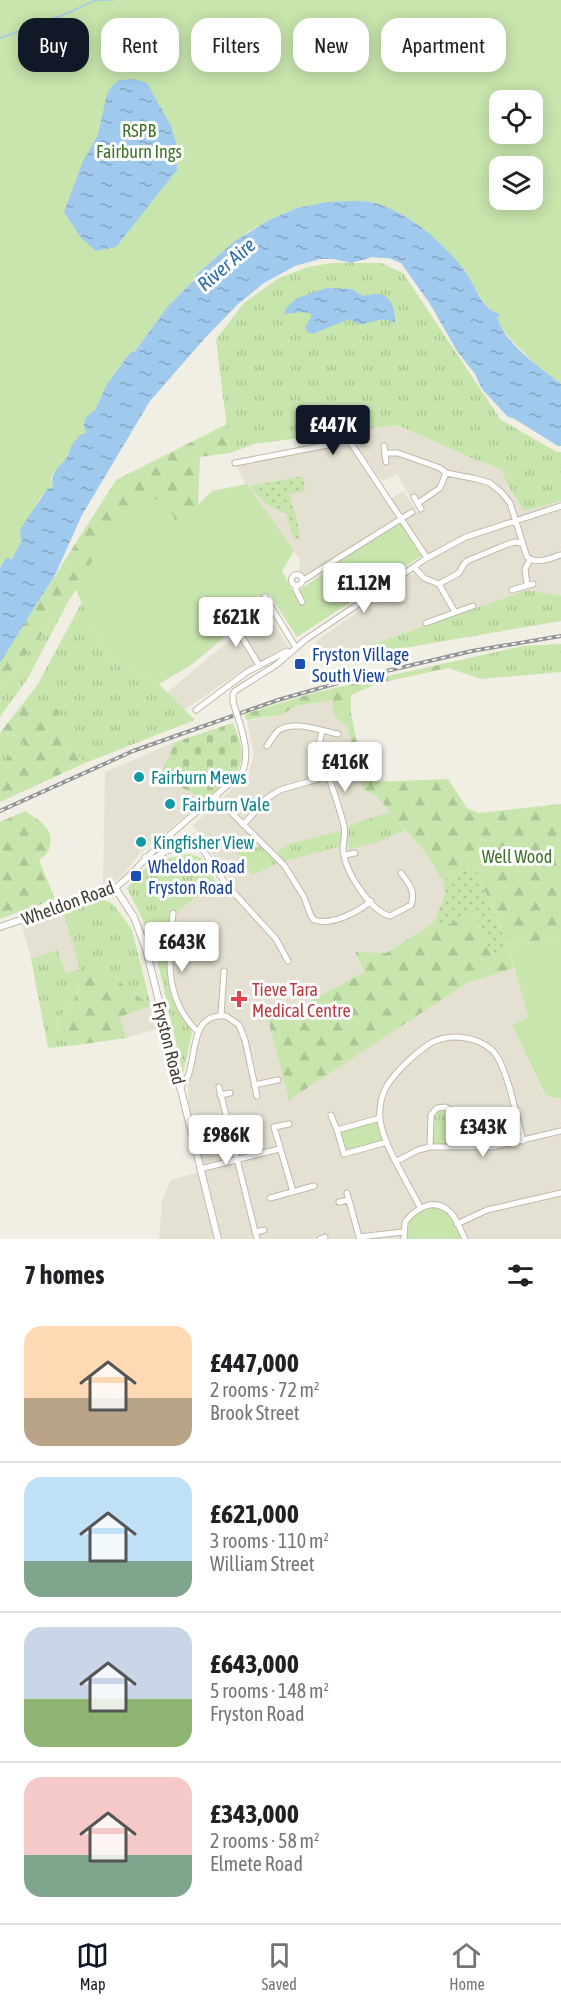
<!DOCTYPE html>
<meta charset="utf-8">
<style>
:root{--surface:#fff;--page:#f2f2f2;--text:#202124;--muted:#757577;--line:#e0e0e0;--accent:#111827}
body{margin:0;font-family:"Asap Condensed",sans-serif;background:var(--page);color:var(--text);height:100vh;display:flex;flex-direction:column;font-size:22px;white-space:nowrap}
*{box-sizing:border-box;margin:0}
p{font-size:20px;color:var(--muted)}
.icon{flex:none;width:33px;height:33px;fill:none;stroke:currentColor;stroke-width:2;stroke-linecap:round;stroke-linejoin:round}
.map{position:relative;height:1239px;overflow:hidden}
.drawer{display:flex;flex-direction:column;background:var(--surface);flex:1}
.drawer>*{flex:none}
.guide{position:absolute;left:18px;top:18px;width:525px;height:54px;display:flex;gap:12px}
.fabs{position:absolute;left:489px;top:90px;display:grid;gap:12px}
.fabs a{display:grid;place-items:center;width:54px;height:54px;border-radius:12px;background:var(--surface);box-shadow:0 3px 15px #0003;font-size:30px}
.price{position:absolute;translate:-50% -51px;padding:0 14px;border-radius:6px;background:#fff;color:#222;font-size:20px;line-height:39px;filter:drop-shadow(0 2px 3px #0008)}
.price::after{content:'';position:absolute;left:50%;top:36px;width:18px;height:14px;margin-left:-9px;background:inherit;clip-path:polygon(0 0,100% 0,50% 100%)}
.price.on{background:var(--accent);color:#fff}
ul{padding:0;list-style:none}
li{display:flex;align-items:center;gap:18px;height:150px;padding:0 24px}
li+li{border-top:2px solid var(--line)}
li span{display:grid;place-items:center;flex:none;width:168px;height:120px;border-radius:18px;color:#555}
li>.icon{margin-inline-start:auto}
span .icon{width:72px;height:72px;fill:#fffc;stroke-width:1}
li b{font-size:26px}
h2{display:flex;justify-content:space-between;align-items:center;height:72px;padding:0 24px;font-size:26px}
.chip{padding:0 21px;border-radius:18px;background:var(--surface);box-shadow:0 3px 15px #0003;font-size:21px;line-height:54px}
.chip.on{background:var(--accent);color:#fff}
.dock{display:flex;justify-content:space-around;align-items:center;height:84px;border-top:2px solid var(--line);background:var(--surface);font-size:16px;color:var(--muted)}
.dock a{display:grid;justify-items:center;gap:3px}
.dock .on{color:var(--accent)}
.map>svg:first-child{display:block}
</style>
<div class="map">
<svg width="561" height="1239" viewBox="0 0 561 1239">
<defs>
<pattern id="grass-tufts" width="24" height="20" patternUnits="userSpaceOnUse" patternTransform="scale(1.5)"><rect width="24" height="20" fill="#c8e5ad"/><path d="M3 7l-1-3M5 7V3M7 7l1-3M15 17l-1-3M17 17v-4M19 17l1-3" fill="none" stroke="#adc695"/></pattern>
<pattern id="forest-firs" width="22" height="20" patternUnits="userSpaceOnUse" patternTransform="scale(1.5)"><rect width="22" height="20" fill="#c8e5ad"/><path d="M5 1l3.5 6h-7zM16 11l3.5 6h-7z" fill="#adc695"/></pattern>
<pattern id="cemetery-stones" width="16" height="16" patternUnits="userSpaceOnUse" patternTransform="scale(1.5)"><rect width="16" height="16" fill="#c8e5ad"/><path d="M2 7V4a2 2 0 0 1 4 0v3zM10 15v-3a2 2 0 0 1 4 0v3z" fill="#adc695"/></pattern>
<pattern id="garden-dots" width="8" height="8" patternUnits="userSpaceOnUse" patternTransform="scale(1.5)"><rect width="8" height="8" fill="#c8e5ad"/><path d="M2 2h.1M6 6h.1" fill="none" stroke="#adc695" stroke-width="1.8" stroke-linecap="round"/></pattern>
<pattern id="water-ripples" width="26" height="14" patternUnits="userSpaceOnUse" patternTransform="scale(1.5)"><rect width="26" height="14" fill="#a0c9ee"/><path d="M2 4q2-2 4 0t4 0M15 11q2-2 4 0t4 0" fill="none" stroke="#84a5c2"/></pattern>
</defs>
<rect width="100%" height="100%" fill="#f1eee4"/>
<!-- residential -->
<path fill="#e5e1d2" d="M397,425L474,459L501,469L508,486L524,511L561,501V596L527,590L322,662L316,641L430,561L406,519L419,511L397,475L382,481L363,456L354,430Z
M343,440L353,443L390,499L403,491L416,509L306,581L299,570L300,560L244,481L235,463Z
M274,623L288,646L240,672L183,711L167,693L232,638L240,647L247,640Z
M332,700L334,716L347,727L363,789L377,797L424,851L443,881L445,894L435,920L426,928L386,953H355L366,972L297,1008L267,1016L289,1099L467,983L514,968L528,1017L512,1025L544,1095L561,1099V1239H159L162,1200L171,1180L200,1172L188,1120V1077L198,1032L186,1021L171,984L173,913L209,888L230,881L193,825L248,774L254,755L247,721L281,715L295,706Z
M175,742L162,771L166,780L206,799L140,853L122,877L103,888L105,772Z
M62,909L80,969L66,973L57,950L31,959L21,922Z
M151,1006L157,1029L126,1038L120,1017Z"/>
<!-- grass -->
<path fill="url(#grass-tufts)" d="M331,263H381L403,273L501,420L557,452H561V501L524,511L508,486L501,469L474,459L397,425L254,444L230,453L216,339L244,303L279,278L308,267Z
M527,590L561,596V621L322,662Z
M68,602L28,678L0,717V688Z
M82,602L108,658L159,684L195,720L85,763L60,735L48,702H24L38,684Z
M561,644V672L481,679L448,668L451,662L523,646Z
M0,733L21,737L27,749L0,789Z
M390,812L405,830L378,842L350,849L348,845L349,825Z
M341,831V846L285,861L277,852L288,844Z
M261,846L278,863L252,875L238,853Z
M189,854L202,858L218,886L209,888L173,914L171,983L192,1033L183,1074L153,941L127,888L151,862Z
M102,898L114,905L132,930L151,1006L125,987L111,972L78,982L75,1000L56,1020L60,1032L69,1046L48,1048L31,959L57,950L66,973L80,969L62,909Z
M437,1108L451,1110L467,1146L430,1147L431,1115Z"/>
<!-- forest -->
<path fill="url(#forest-firs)" d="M227,424L230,453L200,457L198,505L177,527L92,564L68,602L0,688V662L116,480Z
M451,662L448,668L379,683L351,695V713L364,777L374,782L448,779L467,808L479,813L561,804V938L508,945L514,968L467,983L289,1100L267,1016L297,1008L365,972L355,952L386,953L426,928L435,920L440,927L474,913L491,955L508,944L474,866L443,881L424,851L377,797L363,789L347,727L334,716L332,700L296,706L281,715L246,720L245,714L313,693Z
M24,702H48L59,711L60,735L85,763L0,802V789L6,758L26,749L21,737L0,733Z
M25,811C31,815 40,820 45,826C55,838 51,853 39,860L55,899L0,919V822Z
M87,970L111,972L125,987L151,1006L120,1017L126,1038L69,1046L60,1032L56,1020L75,1000L78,982Z"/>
<!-- cemetery -->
<path fill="url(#cemetery-stones)" d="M233,723C239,739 247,754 237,772L206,799L165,780L162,771L175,742Z"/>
<!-- park -->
<path fill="#c8e5ad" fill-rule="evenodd" d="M0,0H561V384L537,366L512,341L502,328L497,317L485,304L457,262L432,237L375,203L361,201L328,202L297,208L269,220L249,231L197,274C191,285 179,294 171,303C158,318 147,335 135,351L130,353L107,384L95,410L85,418L84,425L86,433C73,442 71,450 63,463C61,467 56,469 53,473C50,478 52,482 53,487C36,489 25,538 17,552C12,559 6,562 0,568ZM500,100H532V134H500ZM500,166H532V200H500Z
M247,484L294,551L282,571L294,594L402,518L424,554L297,637L270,595L230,623L233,630L191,665L159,684L108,658L75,588L123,513L166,495L177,526L212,491Z
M561,938V1099L545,1095L512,1025L528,1017L508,945Z
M380,1118L387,1142L344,1154L337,1130Z
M437,1206L451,1213L465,1239H404L405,1222L420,1207Z"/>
<!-- garden -->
<path fill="url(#garden-dots)" d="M303,476L305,491L289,494L295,513L300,538L295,539L287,520V513C271,511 259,498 250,486Z
M474,866L508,945L491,956L474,913L440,928L435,920L445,894L443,881Z"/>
<!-- water -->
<path fill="url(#water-ripples)" d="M135,79L147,83L171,126L176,143L177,170L116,247L96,251L82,239L64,212L83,161L98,135L107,94L112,86L119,80Z
M348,201C357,201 366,201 375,203C410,213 448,246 468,276C476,288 483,310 499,314L500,316L497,317C507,347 538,365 561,384V446H558L513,418L508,417L482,389L475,374L457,351L430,304L401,263L389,258H380L373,257L351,263L333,259H320L295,266L264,283L238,304L205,338L150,401L82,515L55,575L0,663V568L6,558L12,559L21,542L20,530L47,489L53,487C48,467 68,466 71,446L80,435L86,433L84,425L85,418L95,410L107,384L130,353L135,351L168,306L194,280L197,274L235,241L269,220L297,208L328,202Z
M327,288L352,289L363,296C367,296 374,293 378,294C392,295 396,312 395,323C392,322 389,320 385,320C372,318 362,331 350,319L312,334L307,332L305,327L311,318V314L303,312L285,314V309L297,298Z"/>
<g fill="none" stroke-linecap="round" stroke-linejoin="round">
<!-- stream -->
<path stroke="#a0c9ee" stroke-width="1.5" d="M98,0H114
M0,38L68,13L96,0"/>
<!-- minor casing -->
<g stroke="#c0b9aa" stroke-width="7">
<path id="minor" d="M384,446L386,462
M385,453H398L440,468L446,473L477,479L490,483L501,492L510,503L527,557C538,565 550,558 561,555
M414,497L421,509
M418,503L440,488L446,473
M427,558L466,537L561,506
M414,567L424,578L439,584L455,612
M291.5 580a5.5 5.5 0 1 1 11 0a5.5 5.5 0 1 1-11 0Z
M302,581L412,512
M439,584L459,573L464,564L467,561L508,544L515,542L522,543
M527,584L525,569L530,560
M296,585V590L302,602
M512,590L533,584
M265,597L295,646
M231,619L259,665
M426,623L473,606
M235,624L269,603
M233,702V694L235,691L276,665L305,640L427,558L349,440L346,439L338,443L235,463
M196,710L247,672L287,651
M322,731L319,745L321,755C329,778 338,802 344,826C346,834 343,841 343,849C344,870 370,911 390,916L411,905C416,891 409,884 401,873
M267,746C271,741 274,734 279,730C295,720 321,731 338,734
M215,796L284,865L304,897L311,916L314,920C332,926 358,912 371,901
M243,825L267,798L280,790L328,776
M345,855L355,853
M145,857L152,859L190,839L199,844L225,883L276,939L288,961
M115,888L126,879L165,839L242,773C249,757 245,741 240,724
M173,913C169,958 163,998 198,1032
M221,1015L224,971
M254,1085L278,1080
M219,1087L257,1239
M180,1088C182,1085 186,1080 188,1076C197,1053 190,1013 226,1016L239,1025L245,1040L257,1096
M220,1095L230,1093
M331,1115L337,1130
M380,1118L337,1130L344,1154L387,1142
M289,1124L274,1127L293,1192
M430,1147L431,1115L437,1108L445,1107L451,1110L467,1146
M397,1161L418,1150L430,1147H493L561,1131
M200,1169L279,1149
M347,1193L359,1237L403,1232
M270,1198L314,1186
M339,1202L349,1200
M420,1207C408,1183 382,1143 380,1119C378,1093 389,1080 406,1063C414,1056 422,1048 431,1043C450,1033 476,1036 492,1050C507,1064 517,1119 523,1141
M457,1224L487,1210L561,1193
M255,1232L264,1230
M320,1239L325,1237
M404,1239L405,1222C416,1208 435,1196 451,1213C457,1220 461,1231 465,1239"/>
</g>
<!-- tertiary casing -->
<g stroke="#c0b9aa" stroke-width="8">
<path id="tertiary" d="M0,927L115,888L134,917L146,949L218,1239"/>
</g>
<!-- minor -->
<use href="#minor" stroke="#fff" stroke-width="5"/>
<!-- tertiary -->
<use href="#tertiary" stroke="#fff" stroke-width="6"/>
<!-- rail casing -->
<g stroke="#949494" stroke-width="4">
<path id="rail" d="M0,811L133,751L278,700L352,679L472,651L561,636"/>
</g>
<!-- rail -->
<use href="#rail" stroke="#fff" stroke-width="1.5" stroke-dasharray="4.5" stroke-linecap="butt"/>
<!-- minor-bridge casing -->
<g stroke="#c0b9aa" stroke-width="7" stroke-linecap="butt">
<path id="minor-bridge" d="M233,702L240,724"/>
</g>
<!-- minor-bridge -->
<use href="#minor-bridge" stroke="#fff" stroke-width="5"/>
</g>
<!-- markers -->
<g fill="#1a4fb4" stroke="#fff" stroke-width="2">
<rect x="294" y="658" width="12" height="12" rx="3"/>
<rect x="130" y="870" width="12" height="12" rx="3"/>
</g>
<g fill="#0f9aa8" stroke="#fff" stroke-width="2">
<circle cx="139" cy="777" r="6"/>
<circle cx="170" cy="804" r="6"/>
<circle cx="141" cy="842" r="6"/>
</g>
<path fill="#e0444e" stroke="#fff" stroke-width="2" d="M236 990h6v6h6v6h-6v6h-6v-6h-6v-6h6z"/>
<g text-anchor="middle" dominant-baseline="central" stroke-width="6" stroke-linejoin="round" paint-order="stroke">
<!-- park labels -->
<g font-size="18" fill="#407329" stroke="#fff">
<text x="139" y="130">RSPB<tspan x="139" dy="21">Fairburn Ings</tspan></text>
<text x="517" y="856">Well Wood</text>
</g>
<!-- transit labels -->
<g font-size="18" fill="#164399" stroke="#fff" text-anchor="start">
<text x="312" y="654">Fryston Village<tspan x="312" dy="21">South View</tspan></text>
<text x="148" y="866">Wheldon Road<tspan x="148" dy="21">Fryston Road</tspan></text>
</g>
<!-- culture labels -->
<g font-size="18" fill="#0d838f" stroke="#fff" text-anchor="start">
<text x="151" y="777">Fairburn Mews</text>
<text x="182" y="804">Fairburn Vale</text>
<text x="153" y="842">Kingfisher View</text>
</g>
<!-- street labels -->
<g font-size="18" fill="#433e34" stroke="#fff">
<text transform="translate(68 903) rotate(-20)">Wheldon Road</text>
<text transform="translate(169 1043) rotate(76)">Fryston Road</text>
</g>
<!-- health labels -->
<g font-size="18" fill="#be3a42" stroke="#fff" text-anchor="start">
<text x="252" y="989">Tieve Tara<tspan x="252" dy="21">Medical Centre</tspan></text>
</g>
<!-- water labels -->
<g font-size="20" font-style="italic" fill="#306fac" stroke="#fff">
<text transform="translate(226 264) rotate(-41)">River Aire</text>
</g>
</g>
</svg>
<div class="fabs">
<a><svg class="icon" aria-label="locate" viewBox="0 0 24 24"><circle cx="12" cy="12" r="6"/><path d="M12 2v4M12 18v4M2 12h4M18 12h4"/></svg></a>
<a><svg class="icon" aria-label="layers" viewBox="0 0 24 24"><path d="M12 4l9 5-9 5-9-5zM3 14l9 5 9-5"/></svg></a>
</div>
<b class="price on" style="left:333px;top:456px">£447K</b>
<b class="price" style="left:364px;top:614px">£1.12M</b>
<b class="price" style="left:236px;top:648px">£621K</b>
<b class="price" style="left:345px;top:793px">£416K</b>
<b class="price" style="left:182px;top:973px">£643K</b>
<b class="price" style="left:483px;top:1158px">£343K</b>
<b class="price" style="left:226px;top:1166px">£986K</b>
<div class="guide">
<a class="chip on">Buy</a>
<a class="chip">Rent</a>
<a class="chip">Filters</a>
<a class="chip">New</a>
<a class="chip">Apartment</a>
</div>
</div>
<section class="drawer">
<h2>7 homes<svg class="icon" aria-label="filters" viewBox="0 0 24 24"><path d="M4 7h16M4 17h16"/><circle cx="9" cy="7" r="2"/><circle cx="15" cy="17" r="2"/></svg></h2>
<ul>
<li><span style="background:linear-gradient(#ffd9b3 60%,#b9a48a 0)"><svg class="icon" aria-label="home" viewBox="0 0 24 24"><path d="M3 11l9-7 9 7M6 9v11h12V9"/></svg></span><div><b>£447,000</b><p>2 rooms · 72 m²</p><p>Brook Street</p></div></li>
<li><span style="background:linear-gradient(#bfe0f5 70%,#7fa58c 0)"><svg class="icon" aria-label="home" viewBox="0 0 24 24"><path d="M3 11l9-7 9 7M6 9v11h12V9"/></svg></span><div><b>£621,000</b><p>3 rooms · 110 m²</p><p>William Street</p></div></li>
<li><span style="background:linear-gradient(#c9d6e8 60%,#8fb573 0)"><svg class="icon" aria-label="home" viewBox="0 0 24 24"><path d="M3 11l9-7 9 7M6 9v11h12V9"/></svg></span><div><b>£643,000</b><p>5 rooms · 148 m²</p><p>Fryston Road</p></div></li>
<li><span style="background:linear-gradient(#f6c9c9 65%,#7fa58c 0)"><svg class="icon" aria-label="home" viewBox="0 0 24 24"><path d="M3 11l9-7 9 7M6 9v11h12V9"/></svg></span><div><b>£343,000</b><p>2 rooms · 58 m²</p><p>Elmete Road</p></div></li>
</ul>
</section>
<nav class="dock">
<a class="on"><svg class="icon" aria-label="map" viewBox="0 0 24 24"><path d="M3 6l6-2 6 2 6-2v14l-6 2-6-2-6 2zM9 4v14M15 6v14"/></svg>Map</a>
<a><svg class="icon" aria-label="saved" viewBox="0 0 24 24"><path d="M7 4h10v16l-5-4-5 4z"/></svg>Saved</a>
<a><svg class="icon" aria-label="home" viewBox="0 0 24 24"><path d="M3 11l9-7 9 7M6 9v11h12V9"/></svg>Home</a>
</nav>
